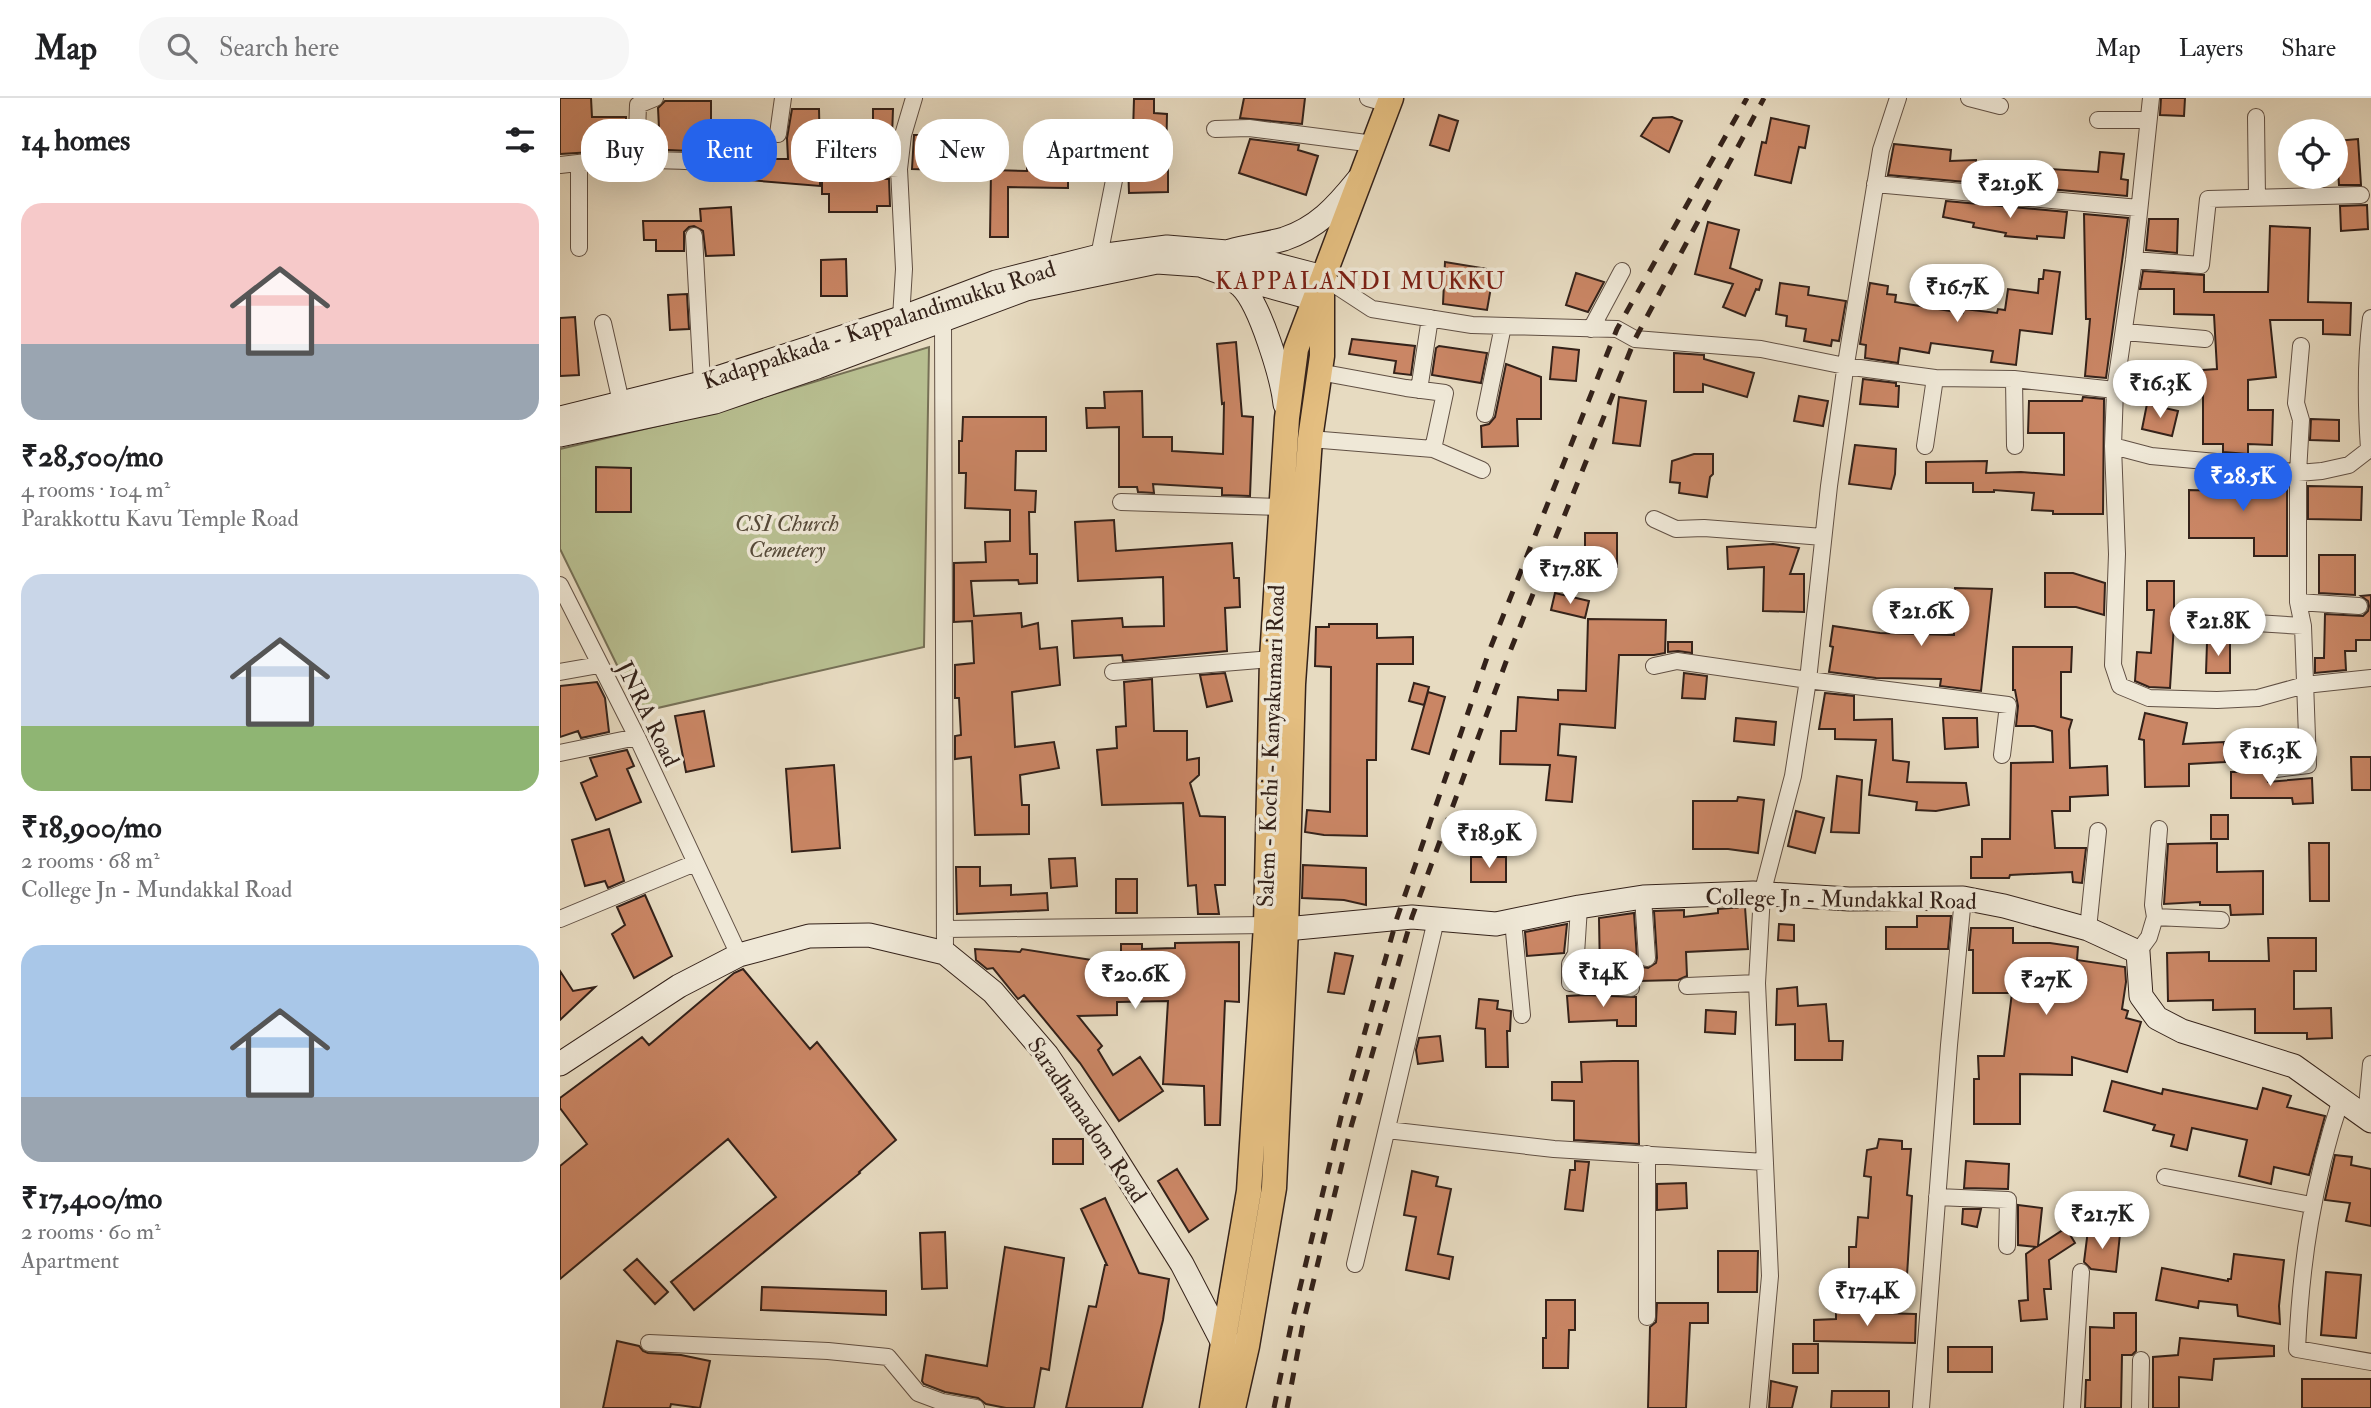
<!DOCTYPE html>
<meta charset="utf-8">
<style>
:root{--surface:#fff;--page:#f6f6f6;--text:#202124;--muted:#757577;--line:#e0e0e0;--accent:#2563eb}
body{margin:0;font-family:"IM FELL Double Pica",serif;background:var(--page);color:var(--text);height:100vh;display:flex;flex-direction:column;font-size:26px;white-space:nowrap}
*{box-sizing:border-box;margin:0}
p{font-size:23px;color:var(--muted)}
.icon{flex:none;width:38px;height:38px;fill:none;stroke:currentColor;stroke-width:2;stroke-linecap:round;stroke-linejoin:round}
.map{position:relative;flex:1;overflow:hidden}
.details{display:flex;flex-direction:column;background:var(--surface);width:560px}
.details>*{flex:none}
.banner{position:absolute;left:21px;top:21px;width:665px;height:63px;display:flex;gap:14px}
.controls{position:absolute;left:1718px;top:21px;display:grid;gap:14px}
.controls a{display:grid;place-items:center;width:70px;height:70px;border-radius:50%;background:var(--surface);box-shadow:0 7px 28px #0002;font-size:35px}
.price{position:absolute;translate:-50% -60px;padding:0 16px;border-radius:24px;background:#fff;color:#222;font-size:23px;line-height:46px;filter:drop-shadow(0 2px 4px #0008)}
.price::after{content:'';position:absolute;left:50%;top:42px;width:21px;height:16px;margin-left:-10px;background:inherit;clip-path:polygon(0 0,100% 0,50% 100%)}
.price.on{background:var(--accent);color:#fff}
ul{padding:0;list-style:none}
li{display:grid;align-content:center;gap:14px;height:371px;padding:0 21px}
li span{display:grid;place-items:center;height:217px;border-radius:21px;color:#555}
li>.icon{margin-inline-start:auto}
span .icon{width:126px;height:126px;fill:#fffc;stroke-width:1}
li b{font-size:30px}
h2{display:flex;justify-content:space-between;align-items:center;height:84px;padding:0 21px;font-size:30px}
.tag{padding:0 24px;border-radius:28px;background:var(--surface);box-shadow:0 7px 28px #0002;font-size:24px;line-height:63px}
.tag.on{background:var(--accent);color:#fff}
header{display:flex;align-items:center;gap:42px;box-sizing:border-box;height:98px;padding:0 35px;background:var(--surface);border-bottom:2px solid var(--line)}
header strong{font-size:33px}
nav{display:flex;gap:38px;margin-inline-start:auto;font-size:24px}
.search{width:490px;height:63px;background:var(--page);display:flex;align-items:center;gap:18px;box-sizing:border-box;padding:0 24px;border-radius:28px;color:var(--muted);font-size:26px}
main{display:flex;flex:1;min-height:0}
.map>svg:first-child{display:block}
</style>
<header>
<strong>Map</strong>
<div class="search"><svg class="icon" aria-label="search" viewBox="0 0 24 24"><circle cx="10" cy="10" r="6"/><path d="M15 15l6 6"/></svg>Search here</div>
<nav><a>Map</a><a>Layers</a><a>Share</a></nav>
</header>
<main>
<section class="details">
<h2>14 homes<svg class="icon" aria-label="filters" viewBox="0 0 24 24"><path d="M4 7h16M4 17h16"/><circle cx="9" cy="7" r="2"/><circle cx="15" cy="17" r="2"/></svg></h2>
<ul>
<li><span style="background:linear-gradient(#f6c9c9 65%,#9aa5b1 0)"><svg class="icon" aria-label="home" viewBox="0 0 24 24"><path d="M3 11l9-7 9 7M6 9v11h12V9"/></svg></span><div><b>₹28,500/mo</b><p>4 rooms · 104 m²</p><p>Parakkottu Kavu Temple Road</p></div></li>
<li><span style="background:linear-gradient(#c9d6e8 70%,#8fb573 0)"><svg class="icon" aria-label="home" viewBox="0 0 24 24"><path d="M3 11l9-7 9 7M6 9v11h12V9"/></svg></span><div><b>₹18,900/mo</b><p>2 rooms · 68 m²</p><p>College Jn - Mundakkal Road</p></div></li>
<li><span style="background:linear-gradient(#a9c7e8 70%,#9aa5b1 0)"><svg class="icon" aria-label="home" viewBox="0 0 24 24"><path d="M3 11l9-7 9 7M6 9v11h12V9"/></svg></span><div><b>₹17,400/mo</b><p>2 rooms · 60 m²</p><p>Apartment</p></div></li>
</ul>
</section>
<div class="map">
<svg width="1811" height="1310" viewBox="0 0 1811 1310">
<rect width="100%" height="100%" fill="#e7dbc1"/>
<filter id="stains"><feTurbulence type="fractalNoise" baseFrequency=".00286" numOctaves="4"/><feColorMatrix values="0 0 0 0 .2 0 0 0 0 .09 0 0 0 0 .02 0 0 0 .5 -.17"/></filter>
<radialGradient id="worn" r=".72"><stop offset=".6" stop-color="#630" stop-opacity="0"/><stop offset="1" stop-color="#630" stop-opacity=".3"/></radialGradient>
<!-- green -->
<path fill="#b8bf91" stroke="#767056" stroke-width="2" d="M369,249L364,549L80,614L0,451V351L152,315Z"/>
<!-- building -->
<path fill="#ca8665" stroke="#34221a" stroke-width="2" d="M0,0H31L32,19H66V52L0,56Z
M684,0H745L742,26L680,20Z
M1601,0H1625L1624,18L1600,17Z
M574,1H594V15L607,16L606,64H608V94L569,95L568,65L581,64L582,35L573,34Z
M105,3H151V46H153L151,54L87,51L88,29L99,30L98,10Z
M232,11H259L260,57L252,61L250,67L254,75L260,78V88L164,80V74L170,65L210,68V61H228L227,40Z
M313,11H333L332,39H313Z
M879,17L898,23L889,53L870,47Z
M1112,19L1122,23L1109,54L1081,38L1093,20Z
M1211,20L1249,28L1245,50L1239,49L1231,85L1195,77L1202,44L1206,45Z
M354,37H374V46L389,47L388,72L352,71Z
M690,41L739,47L738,52L758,58L746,97L679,75Z
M1798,41L1801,87H1779L1776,43Z
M1334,46L1391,52L1390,63L1416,62V66L1453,71L1451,88L1328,77Z
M1540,54L1564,56L1561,81L1568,82L1567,98L1489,91L1490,71L1538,74Z
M467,55H508V90L448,89V139H430L431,72L467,73Z
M262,79L329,81L330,108H317V114H269V96H262Z
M1386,103L1507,114L1504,140L1477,138V141L1445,138L1446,135L1413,129L1414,125L1383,119Z
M1807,107L1808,131L1781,133L1780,108Z
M171,109L174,157L146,158L143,133L134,128L129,129L124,134V153H96V142H84L83,123H141L140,111Z
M1524,116L1568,120L1546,280L1525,278L1530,221H1526Z
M1589,121H1618L1617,155L1586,152Z
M1148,124L1179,132L1170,170L1202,182L1199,192L1196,191L1185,218L1163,209L1173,186L1135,176Z
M1710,128L1750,130L1748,204L1791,205L1790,237L1763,236V222H1710L1716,279L1688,282V312H1713L1712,347L1688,346V356L1663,354V346H1643V272L1657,271L1654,217L1614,216V191H1580L1583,173L1644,177V194H1708Z
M286,161L287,198H261V162Z
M885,164L934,172L927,212L883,206Z
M1484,172L1500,174L1492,236L1460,232L1456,267L1431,264L1433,253L1371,245L1369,255L1340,250L1338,265L1305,260L1306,247L1300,246L1310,185L1328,188L1327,196L1336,197L1335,204L1403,215L1404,211L1437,215L1438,211L1445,212L1448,191L1478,195L1479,181H1483Z
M1016,175L1044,184L1028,214L1006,207Z
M1220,185L1249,189L1248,197L1286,203L1279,243L1272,242L1271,248L1244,243L1246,231L1226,228L1227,218L1216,216Z
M127,196L129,231L110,232L108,197Z
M15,219L19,277L0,278V220Z
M792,241L855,248L851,277L834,275L836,263L789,256Z
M676,244L682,318L693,319L690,398L662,397V390L593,386L594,395L578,394L577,389H559V329L527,330L526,310H545L544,294L582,293L583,339H612V353L663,356L664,305L662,306L657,246Z
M879,248L927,255L921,285L872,277L876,250Z
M993,249L1019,252L1016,283L990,281Z
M1114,255L1144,257V261L1194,275L1187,299L1143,286V294H1114Z
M946,266L981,279V321H957L958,348L922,349L921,328L929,326L935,319Z
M1303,281L1336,285V288H1339L1338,309L1300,306Z
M1239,298L1268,303L1263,328L1234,323Z
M1059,299L1086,303L1080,348L1053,345Z
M1523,299L1544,301L1543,416H1493V413L1472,412L1474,395L1434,392V394H1413V385H1366V364L1427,363L1426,375L1461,374L1504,377V335H1468L1469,303H1522Z
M1587,306L1618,313L1612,338L1582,331Z
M403,319H486V353H456L455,392L476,393L475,414H469L470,456H477V485L459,486L458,482L411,483L414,518L461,515L462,529L478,525L480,551L497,549L500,587L452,594L455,649L494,644L499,670L460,677L462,707H469V736L415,737L411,659L395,661V638L401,637L399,600H395V567L414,565L412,523L394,524V465L426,464L425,444L450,443V412L405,410L406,375H399V343H402Z
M1751,321L1779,322V343L1750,342Z
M1295,347L1336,351L1335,376L1331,391L1289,386Z
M1134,356H1153V376L1150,379L1147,399L1119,395L1120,385L1110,384L1112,363Z
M36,369L71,370V414H36Z
M1663,375L1727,384V458H1694V440H1629V392L1663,393Z
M1748,388L1802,389L1801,422L1748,421Z
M554,422L556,453L672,445L674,480H679L680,509L665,510L667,553L563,563L562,557L514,560L512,523L562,520L563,529L604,528L603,479L518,483L515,424Z
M1025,435H1057V469L1025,468Z
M1213,446L1239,450L1230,476H1244V514L1203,513L1204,469L1168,471L1167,449Z
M1759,457H1795V497L1759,495Z
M1485,475H1513L1545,485L1544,517L1516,509H1485Z
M1587,483H1614V526L1610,590L1589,589L1575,583L1577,554L1591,555L1594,512H1587Z
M1395,490L1432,491L1421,593L1380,588L1381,581L1316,580L1269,574L1273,549L1270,548L1273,528L1320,535L1394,537Z
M995,495L1029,503L1025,520L991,512Z
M1811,497V542H1796V553H1785L1786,572L1755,575V560H1764L1765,516L1803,518L1808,513L1809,508L1808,503L1801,498Z
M1028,521L1106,522L1105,555L1094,557H1059L1055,630L1000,626L998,657L1016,659L1012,704L986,702L990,667L940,666L941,633H956L958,599L998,602V592L1026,593Z
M769,526H817V540L853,539V566H817L816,662H807V738L764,737L745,734L747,712L770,714L771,569L755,568L756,529H769Z
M1108,544H1132V555L1118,553L1108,554Z
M1647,545H1670V575H1646Z
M1453,549H1512L1511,574H1501V619L1512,622L1509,632L1510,670L1547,668L1548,697L1510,699V713H1492L1495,750H1526L1522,785L1513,784L1512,774L1450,777L1449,780H1411V759H1422V741H1450L1451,665L1493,664L1492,633L1474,628H1456L1458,608L1455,592H1453Z
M665,575L672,603L647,609L640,577Z
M1124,575L1147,578L1145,601L1122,600Z
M592,581L594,633H627V662L639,660V677L630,685L640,718L665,719V787H655L659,816H638L636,787L628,788L623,705L542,707L537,652L557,650L556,629L566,628L564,584Z
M37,584L45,600L49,634L21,640L18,633L0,639V588Z
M854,585L869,589L864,607L849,603Z
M868,594L885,599L869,656L852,651Z
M1265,595L1294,598V622L1332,621L1333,662L1349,664L1347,684L1406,685L1409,707L1376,713L1356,712L1357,704L1309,697L1316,642L1275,641V631H1259Z
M144,613L154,668L126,674L115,618Z
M1585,615L1627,625L1623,646L1664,644L1665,664L1629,666V688L1585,689L1584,642L1579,641Z
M1176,620L1216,624L1214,647L1174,643Z
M1383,620H1417L1418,649L1385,651Z
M67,652L74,668L67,671L81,704L36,722L21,685L37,678L30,660Z
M1791,659H1811V692H1792Z
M274,667L280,750L232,754L226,671Z
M1671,674H1706L1708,684L1752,680L1753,705L1733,706L1732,700H1671Z
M1277,678L1302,682L1299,735L1271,734Z
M1178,699L1204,702L1198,755L1168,751H1133V703H1177Z
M1236,713L1264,720L1255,755L1228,748Z
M1651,717H1668V741H1651Z
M49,731L64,783L48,790L45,783L25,788L12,742Z
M1657,745V774L1703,773V816L1671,817L1670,807H1640V804L1604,806L1608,746Z
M1749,745H1769V803H1750Z
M911,759H946V784H911Z
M515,760L517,788L491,790L489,761Z
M743,767L806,770V807L784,802L742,800Z
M396,769H420V788L451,787V797L487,795L488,812L397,816Z
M556,781H577V815H556Z
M85,797L112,858L74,880L52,836L65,827L57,809Z
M1185,809L1188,851L1126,854L1127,878L1118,882L1078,883L1072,880L1040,877L1039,820L1074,815L1077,861L1082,869L1088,870L1096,865L1097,860L1094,813L1124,812V819L1158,815V811Z
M1357,818H1391L1388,851H1326V829H1357Z
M1007,826L1004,855L967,858L965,834Z
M1219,826L1234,827V843L1218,842Z
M1411,830H1453V845H1490L1518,849L1517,862L1565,869L1566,884L1562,911L1568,913L1566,920L1581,924L1567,974L1512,959V977L1460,976V1026H1414V981H1419L1418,958H1444L1452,895H1413V852H1409Z
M1708,840H1756V873H1734V911L1771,910L1772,940L1747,941V935H1695V911L1653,912V902L1608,903L1607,855L1649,854V863H1709Z
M679,844V904L665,903L660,1027H645L644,988L603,986L608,903L557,904V917L518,918L542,948L538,952L553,977L580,959L603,993L559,1023L520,965L464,897L458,901L433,870L427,871L416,862L415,851L460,854L462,851L538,863L561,862V846H582V851L615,850V845Z
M775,855L793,858L784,896L768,894Z
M183,871L250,951L257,944L336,1042L299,1074L300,1075L134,1212L111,1184L216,1099L168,1041L0,1181V1068L27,1046L0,1010V1000L82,939L89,947L174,875Z
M0,873L13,893L35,889L0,922Z
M1237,889L1238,908L1266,906L1269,943H1283L1282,962H1235V926L1216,927L1217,891Z
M1025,897L1076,899V928H1057V922L1009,924L1007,898Z
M919,901L938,903L937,911L951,913L950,933H947L948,969H926L925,931L916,930Z
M1146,912L1176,914L1175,936L1145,934Z
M880,938L883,963L858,966L856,952L859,940Z
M1053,963H1078L1079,1046L1014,1042V1003L992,1002V984H1022L1021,964Z
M1552,983L1602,996L1603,991L1697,1011L1703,990L1731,998L1727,1009L1765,1018L1749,1077L1714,1069L1711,1086L1679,1078L1687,1042L1632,1030L1627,1052L1611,1048L1614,1037L1593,1032L1595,1027L1544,1013Z
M493,1041H523V1066H493Z
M1319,1041L1342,1043V1051H1351L1347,1097L1352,1098L1347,1177L1289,1176V1149H1296L1298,1119L1308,1120L1311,1079L1304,1078L1307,1052L1317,1050Z
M1775,1057L1792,1059L1791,1067L1811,1071V1128L1786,1123L1790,1105L1765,1102Z
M1015,1063L1029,1064L1023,1113L1005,1111L1010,1072H1015Z
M1406,1063L1449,1066L1448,1091L1404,1090Z
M617,1071L648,1121L629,1134L598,1083Z
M852,1073L878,1079L876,1088L891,1091L878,1156L893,1159L889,1181L846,1172L856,1119L844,1117Z
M1126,1085L1127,1110L1097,1112V1086Z
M545,1100L579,1175L609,1181L603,1222L582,1310H506L529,1208L536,1209L545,1167H547L521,1111Z
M1458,1107L1482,1110L1478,1148L1506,1130L1515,1145L1489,1162L1491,1191H1484L1487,1221L1461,1223L1459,1203L1468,1202L1466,1156L1476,1149L1458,1147Z
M1403,1111H1421L1417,1129L1402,1126Z
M1528,1132L1560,1136L1556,1174L1531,1171L1524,1164Z
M385,1134L387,1190L362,1191L360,1135Z
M445,1149L504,1160L489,1272L481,1270L474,1310H446L426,1306L418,1300L385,1294L364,1286L362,1283L366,1257L427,1268Z
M1158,1153H1198L1197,1194H1158Z
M1674,1156L1724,1162L1719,1208L1720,1226L1678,1218L1677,1207L1639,1203L1638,1210L1596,1202L1602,1170L1668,1183V1181H1671Z
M77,1161L108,1194L95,1206L64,1172Z
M1766,1174L1801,1177L1796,1240L1761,1237Z
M202,1189L326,1193V1217L201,1212Z
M986,1202H1015V1232H1009L1008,1270H983V1240H986Z
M1097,1205H1148V1225H1130L1126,1310H1088L1090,1229L1096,1224Z
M1276,1214L1356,1216L1355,1245L1254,1243V1222L1276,1221Z
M1554,1215H1576V1253L1572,1257H1562L1561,1310H1525L1526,1282H1530V1229L1554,1230Z
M1620,1240L1714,1248V1258L1654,1261L1652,1282L1619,1279V1310H1593V1259L1618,1257Z
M57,1243L79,1248L83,1253L88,1255L121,1257L150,1263L140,1310L111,1306L110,1310H43Z
M1233,1246H1258V1275H1233Z
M1388,1249H1432V1274H1388Z
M1742,1281H1811V1310H1742Z
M1211,1283L1237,1289L1232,1310H1209Z
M1272,1293H1329V1310H1271Z"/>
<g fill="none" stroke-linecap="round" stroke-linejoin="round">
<!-- street casing -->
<g stroke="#615044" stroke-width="18">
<path id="street" d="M808,0L829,6
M1409,0L1440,8
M1696,19L1697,100
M1538,22H1588
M655,31L689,30L814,46
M218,36L223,0
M76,63L78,7L95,0
M19,65V150
M0,67C52,60 107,61 159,65L164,47
M260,67L339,71
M1315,86L1579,110
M134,138L142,285
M539,158L559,57
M1574,162L1641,167L1648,101L1801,97
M763,179L812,211L912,227L1057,231L1075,241L1201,251L1285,268L1375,280L1454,281L1555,292L1553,348L1591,358L1689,367L1738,375L1762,373L1789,367L1811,350
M341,220L344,171L339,71L343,37L354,0
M383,222L385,855
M43,225L61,304
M1031,231L1062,173
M1565,234L1645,241
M1454,281L1455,348
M859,292L870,220
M1555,292L1574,162L1591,0
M925,316L943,228
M750,341L873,351L885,295L846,290L759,274
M1365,348L1375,280
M1553,348L1557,456L1553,567L1560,588L1589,600L1657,602L1698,600L1745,587L1811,580
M873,351L922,372
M1809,351C1806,306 1805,264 1811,220
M561,404L721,409
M1094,421L1116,431L1144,430L1263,439
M0,487L77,639L179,857
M1738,504L1799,508
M1680,524L1743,528
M1094,568L1117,563L1248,582L1448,607L1442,657
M0,574L39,567
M553,574L712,561
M0,655L77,639
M1716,671L1748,667L1743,528L1738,504V375L1741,322L1736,305L1741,248
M1083,799L1087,860
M1019,809L1016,856L1010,866V885L1071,890
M1595,819L1661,822
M0,821L135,765
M953,823L962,917
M386,831L706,827
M1528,831L1538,733
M1578,854L1589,839L1595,819L1593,807L1599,731
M1127,888L1197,885
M1781,1001C1753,1085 1741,1163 1737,1251L1811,1264
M1806,1019L1811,966
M827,1032L994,1051L1205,1064
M1605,1079L1751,1107
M1377,1099L1448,1102L1447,1148
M795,1166L876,822
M1087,1219V1056
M89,1245L268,1253L328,1259L358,1295L382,1304L416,1310
M1198,1310L1210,1178L1197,885L1202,796L1233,678L1248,582L1269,388L1285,272L1321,52L1338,0
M1361,1310L1389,947L1403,800
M1512,1310L1521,1174
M1580,1310L1581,1262"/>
</g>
<!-- secondary casing -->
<g stroke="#34221a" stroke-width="25">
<path id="secondary" d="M670,153C688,148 706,146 724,141C757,130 776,109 797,83
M668,178C672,181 677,184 681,188C700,206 722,279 725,306
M0,320L142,285L341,220L436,184L539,158L607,149L667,154L763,179
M0,337L155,304L257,269L466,191L597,164L640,167L665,176L755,201
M726,831L852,819L936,826L1019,809L1083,799L1193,795L1289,801L1403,800L1444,808L1528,831L1578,854L1581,898L1597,920L1622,933L1734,968L1811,1023
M0,966L119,888L179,857L249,838L309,837L385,855L433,894L487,957L541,1037L622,1166L664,1247H672"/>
</g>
<!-- primary casing -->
<g stroke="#34221a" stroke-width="27">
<path id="primary" d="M652,1310L689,1093L706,827L712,561L727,320L736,251L831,0
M673,1310L687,1248L714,1090L726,831L733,586L750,341L762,258V197"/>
</g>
<!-- street -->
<use href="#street" stroke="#efe8d7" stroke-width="16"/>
<!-- secondary -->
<use href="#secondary" stroke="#efe8d7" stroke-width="23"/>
<!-- primary -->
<use href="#primary" stroke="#e4be80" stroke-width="24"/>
<!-- rail -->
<path stroke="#34221a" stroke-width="5" stroke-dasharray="12 12" stroke-linecap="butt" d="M714,1310L732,1223L782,1015L837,820L930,551L1057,231L1187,0
M727,1310L743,1226L791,1029L852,819L947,561L1075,241L1204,0"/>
</g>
<g text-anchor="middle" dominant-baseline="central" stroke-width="7" stroke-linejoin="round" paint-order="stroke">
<!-- street labels -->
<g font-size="23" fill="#34221a" stroke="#efe8d7">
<text transform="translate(319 227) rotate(-18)">Kadappakkada - Kappalandimukku Road</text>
<text transform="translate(88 616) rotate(64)">JNRA Road</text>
<text transform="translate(711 648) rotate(-88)">Salem - Kochi - Kanyakumari Road</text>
<text transform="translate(1281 801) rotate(1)">College Jn - Mundakkal Road</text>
<text transform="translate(527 1022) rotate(56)">Saradhamadom Road</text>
</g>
<!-- park labels -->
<g font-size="23" font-style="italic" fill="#554938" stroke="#efe8d7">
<text x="227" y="425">CSI Church<tspan x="227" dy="26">Cemetery</tspan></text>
</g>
<!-- neighbourhood labels -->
<g font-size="24" letter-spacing="2" fill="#7a1f14" stroke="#efe8d7">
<text x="801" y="183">KAPPALANDI MUKKU</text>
</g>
</g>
<rect width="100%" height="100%" filter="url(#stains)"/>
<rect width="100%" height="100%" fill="url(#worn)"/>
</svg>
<div class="controls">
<a><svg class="icon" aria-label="locate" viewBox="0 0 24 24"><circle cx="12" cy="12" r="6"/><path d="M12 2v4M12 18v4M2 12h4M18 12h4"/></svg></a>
</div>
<b class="price" style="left:1450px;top:122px">₹21.9K</b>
<b class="price" style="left:1397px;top:226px">₹16.7K</b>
<b class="price" style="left:1600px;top:322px">₹16.3K</b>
<b class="price on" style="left:1683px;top:415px">₹28.5K</b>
<b class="price" style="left:1010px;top:508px">₹17.8K</b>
<b class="price" style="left:1361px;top:550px">₹21.6K</b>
<b class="price" style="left:1658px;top:560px">₹21.8K</b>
<b class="price" style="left:1710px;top:690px">₹16.3K</b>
<b class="price" style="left:929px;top:772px">₹18.9K</b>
<b class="price" style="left:1043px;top:911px">₹14K</b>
<b class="price" style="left:575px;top:913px">₹20.6K</b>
<b class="price" style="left:1486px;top:919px">₹27K</b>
<b class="price" style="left:1542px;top:1153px">₹21.7K</b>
<b class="price" style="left:1307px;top:1230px">₹17.4K</b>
<div class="banner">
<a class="tag">Buy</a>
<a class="tag on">Rent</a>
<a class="tag">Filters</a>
<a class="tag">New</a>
<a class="tag">Apartment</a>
</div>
</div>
</main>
